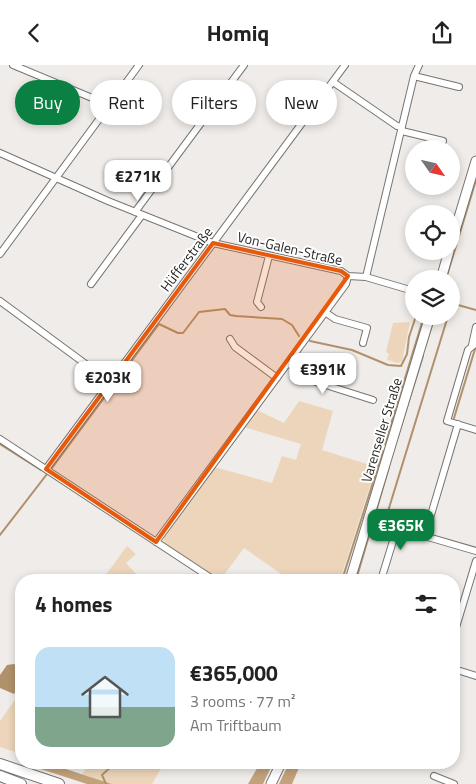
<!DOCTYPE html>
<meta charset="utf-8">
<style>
:root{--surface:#fff;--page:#f2f2f2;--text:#222;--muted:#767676;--accent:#0b8043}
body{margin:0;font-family:"Titillium Web",sans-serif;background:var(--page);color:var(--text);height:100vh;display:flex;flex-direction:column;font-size:19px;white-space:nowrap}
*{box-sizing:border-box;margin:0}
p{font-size:16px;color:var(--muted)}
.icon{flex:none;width:28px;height:28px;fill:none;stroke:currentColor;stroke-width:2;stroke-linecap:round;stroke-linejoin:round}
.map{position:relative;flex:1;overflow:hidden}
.details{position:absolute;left:15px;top:509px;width:445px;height:195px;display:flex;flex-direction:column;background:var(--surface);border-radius:20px;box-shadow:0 2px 8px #0003}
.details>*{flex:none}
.top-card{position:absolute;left:15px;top:15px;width:446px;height:45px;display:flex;gap:10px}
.needle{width:32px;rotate:124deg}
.fabs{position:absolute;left:405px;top:75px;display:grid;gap:10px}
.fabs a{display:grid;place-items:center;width:55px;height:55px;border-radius:50%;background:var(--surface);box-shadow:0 2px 8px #0003;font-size:25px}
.price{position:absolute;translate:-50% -42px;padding:0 11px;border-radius:10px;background:#fff;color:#222;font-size:16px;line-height:32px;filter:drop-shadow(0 1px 2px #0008)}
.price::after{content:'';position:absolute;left:50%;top:30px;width:15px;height:11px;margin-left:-8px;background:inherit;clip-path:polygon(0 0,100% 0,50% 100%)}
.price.selected{background:var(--accent);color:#fff}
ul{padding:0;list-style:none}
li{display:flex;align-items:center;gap:15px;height:125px;padding:0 20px}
li span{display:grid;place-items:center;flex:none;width:140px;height:100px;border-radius:15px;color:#555}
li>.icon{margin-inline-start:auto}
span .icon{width:60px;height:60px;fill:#fffc;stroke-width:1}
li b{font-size:21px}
h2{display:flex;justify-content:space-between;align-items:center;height:60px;padding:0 20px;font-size:21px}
.tag{padding:0 18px;border-radius:22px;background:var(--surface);box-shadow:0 2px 8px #0003;font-size:18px;line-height:45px}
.tag.selected{background:var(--accent);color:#fff}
header{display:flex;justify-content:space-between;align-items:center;height:65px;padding:0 20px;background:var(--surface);font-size:22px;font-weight:700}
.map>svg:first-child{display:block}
</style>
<header><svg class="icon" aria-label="back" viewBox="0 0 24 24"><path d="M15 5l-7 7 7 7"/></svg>Homiq<svg class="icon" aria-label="share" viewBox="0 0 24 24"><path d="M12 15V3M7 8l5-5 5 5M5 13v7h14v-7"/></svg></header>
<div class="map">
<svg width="476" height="719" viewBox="0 0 476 719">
<rect width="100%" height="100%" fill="#efece9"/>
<!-- green -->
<path fill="#ecd5ba" d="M410,257L402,296L398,298L387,295L389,289L386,287L393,258Z
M299,336L333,346L322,385L376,402L340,515H286L287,513L244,483L220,515L164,478V473L214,402L272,418L282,391L296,395L301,379L244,362L257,345L284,358Z
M127,481L136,489L126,498L136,509L131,515H102Z
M21,626V689L0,682V656Z
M90,698H164L152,719H112L82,709Z"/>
<!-- forest -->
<path fill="#c2a27b" d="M22,698H47L112,719H87Z
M260,698H273L263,719H248Z
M289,698H301L292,719H279Z"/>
<!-- water -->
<path fill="#b0916b" d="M14,599L21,605V619L14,629L0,623V610L7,600Z"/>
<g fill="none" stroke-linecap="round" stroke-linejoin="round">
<!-- stream -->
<path stroke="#b0916b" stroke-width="2" d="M446,214L476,115
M451,238L476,245
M310,276L352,285L388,300L401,301L407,289L409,272L416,251
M425,282L435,251
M454,353L475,284
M397,374L423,291
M0,379L41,405
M385,379L424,251
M52,403L159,259L178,268H183L199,247L225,244L230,250L236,251L282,254L292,260L299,271
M385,456L448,251
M0,470L47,409
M342,515L383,386
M356,515L389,402
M106,719L102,710L115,698"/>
<!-- minor casing -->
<g stroke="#777572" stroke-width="8">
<path id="minor" d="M13,0L109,40
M414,11L459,22
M333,17L397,61L402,62
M402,66L443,76
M0,88L108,136L213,178L341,206L348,211L366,212L410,225
M135,147L244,0
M0,189L139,0
M366,212L414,11L419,0
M91,219L142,150
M0,236L110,317
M261,242L257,237L269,191
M325,247L335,254L367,263L363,278
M230,274L235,282L277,313
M476,278L468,285L447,356L476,365
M472,280L476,262
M288,298L313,316L373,335
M0,374L214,515
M46,404L345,0
M425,470L458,359
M156,477L346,219L348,211
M381,515L397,463L476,486
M454,569L476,496
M454,604L476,611
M434,711L454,719"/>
</g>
<!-- secondary casing -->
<g stroke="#777572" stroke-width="11">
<path id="secondary" d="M451,179L476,96
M441,214L449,186
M350,515L430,251
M271,719L281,698"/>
</g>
<!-- trunk casing -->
<g stroke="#777572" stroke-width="12">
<path id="trunk" d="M0,699L59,719
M0,711L21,719"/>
</g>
<!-- minor -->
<use href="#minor" stroke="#fff" stroke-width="6"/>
<!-- secondary -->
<use href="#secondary" stroke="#fff" stroke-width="9"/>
<!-- trunk -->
<use href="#trunk" stroke="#fff" stroke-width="10"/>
</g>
<!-- marked area -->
<path fill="#e8590c" fill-opacity="0.2" stroke="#e8590c" stroke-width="4" stroke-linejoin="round" d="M213,178L341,206L348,211L156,477L46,404Z"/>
<g text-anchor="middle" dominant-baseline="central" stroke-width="4" stroke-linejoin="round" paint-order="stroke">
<!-- street labels -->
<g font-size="14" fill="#292827" stroke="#fff">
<text transform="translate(290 183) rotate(13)">Von-Galen-Straße</text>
<text transform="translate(186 194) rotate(-53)">Hüfferstraße</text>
<text transform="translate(381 365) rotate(-73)">Varenseller Straße</text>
</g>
</g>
</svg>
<div class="fabs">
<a><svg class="needle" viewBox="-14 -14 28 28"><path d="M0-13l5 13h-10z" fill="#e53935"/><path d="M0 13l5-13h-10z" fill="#767676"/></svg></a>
<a><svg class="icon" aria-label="locate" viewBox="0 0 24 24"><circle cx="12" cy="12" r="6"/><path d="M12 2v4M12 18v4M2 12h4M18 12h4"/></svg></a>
<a><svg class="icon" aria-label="layers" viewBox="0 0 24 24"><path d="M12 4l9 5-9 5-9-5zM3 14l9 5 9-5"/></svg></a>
</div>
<b class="price" style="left:138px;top:137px">€271K</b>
<b class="price" style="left:323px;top:330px">€391K</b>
<b class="price" style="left:108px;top:338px">€203K</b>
<b class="price selected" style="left:401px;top:486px">€365K</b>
<div class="top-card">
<a class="tag selected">Buy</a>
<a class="tag">Rent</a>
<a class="tag">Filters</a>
<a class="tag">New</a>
</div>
<section class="details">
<h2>4 homes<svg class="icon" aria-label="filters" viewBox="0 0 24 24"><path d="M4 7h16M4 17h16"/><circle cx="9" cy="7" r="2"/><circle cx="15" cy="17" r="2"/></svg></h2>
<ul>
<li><span style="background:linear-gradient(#bfe0f5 60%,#7fa58c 0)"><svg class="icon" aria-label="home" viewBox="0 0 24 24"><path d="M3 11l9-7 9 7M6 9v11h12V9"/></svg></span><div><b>€365,000</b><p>3 rooms · 77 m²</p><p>Am Triftbaum</p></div></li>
</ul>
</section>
</div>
